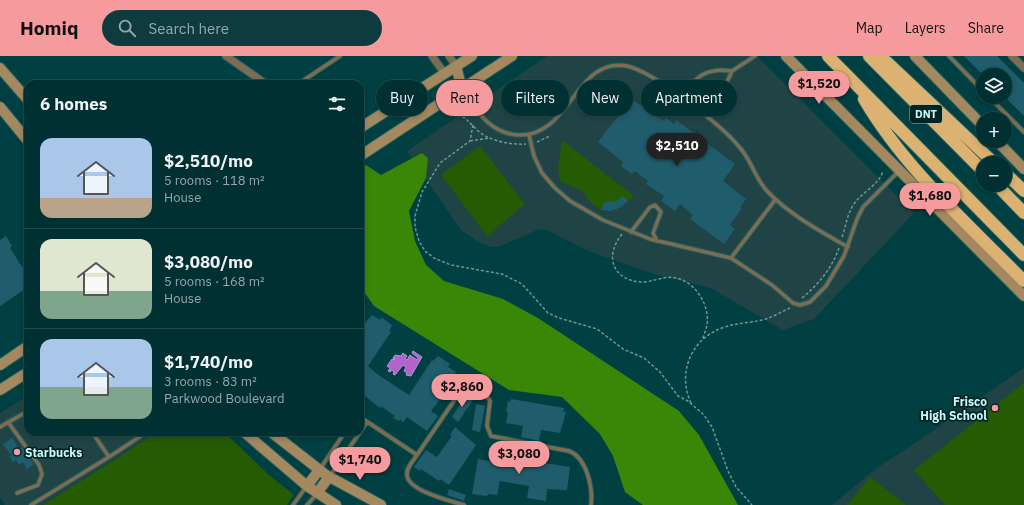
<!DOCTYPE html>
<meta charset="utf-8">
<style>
:root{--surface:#003032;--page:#0e3c3e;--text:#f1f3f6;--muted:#95a9ac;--line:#224b4d;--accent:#f59b9e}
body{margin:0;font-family:"IBM Plex Sans",sans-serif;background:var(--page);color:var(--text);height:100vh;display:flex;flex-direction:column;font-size:15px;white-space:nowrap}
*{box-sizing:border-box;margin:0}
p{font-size:13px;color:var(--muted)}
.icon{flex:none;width:22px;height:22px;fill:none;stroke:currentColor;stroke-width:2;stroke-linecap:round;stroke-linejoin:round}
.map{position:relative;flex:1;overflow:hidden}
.side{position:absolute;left:24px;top:24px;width:340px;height:356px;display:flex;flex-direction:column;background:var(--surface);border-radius:12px;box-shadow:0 2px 6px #0003,0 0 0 1px var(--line)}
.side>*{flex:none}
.guide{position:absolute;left:376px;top:24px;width:380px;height:36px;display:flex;gap:8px}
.tools{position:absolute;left:976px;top:12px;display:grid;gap:8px}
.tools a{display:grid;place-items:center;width:36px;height:36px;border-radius:50%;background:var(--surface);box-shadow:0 2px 6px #0003,0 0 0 1px var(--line);font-size:20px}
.price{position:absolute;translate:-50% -34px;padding:0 9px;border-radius:14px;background:var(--accent);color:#111;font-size:13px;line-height:26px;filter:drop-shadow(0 1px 2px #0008)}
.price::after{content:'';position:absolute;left:50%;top:24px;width:12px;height:9px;margin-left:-6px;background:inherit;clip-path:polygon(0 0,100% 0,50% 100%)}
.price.current{background:#222;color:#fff}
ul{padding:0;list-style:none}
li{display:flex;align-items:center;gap:12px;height:100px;padding:0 16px}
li+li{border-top:1px solid var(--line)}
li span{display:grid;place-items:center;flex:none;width:112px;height:80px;border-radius:12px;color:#555}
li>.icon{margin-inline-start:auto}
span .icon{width:48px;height:48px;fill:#fffc;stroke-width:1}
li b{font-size:17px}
h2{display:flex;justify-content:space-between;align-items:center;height:48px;padding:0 16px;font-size:17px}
.tag{padding:0 14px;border-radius:18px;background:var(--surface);box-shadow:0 2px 6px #0003,0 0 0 1px var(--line);font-size:14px;line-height:36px}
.tag.current{background:var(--accent);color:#111}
header{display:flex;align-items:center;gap:24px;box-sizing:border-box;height:56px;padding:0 20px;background:var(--accent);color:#111}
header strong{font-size:19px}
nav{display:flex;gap:22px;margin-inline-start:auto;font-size:14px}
.search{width:280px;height:36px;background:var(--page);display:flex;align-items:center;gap:10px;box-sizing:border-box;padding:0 14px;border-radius:22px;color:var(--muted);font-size:15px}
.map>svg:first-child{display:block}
</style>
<header>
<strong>Homiq</strong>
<div class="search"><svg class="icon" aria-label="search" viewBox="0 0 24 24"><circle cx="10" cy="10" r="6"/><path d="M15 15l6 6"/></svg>Search here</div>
<nav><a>Map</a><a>Layers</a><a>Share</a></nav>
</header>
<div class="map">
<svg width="1024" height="449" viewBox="0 0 1024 449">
<rect width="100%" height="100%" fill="#004042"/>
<!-- built -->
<path fill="#204445" d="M547,0H757L914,157L814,263L783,274L711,232L657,219L591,196L544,173L537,174L498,191H491L478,186L461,174L407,95Z
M1024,312V449H832L875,413L909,391Z
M28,339V376H158L43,449H5L0,441V357Z"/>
<!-- green -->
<path fill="#245b03" d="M562,84L634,140L616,154H601L591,147L582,135L560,125L558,112Z
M480,90L525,148L487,180L441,119Z
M1024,327V449H945L914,414Z
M158,376H224L269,419L294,439L287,449H43Z
M870,421L906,449H847Z"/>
<!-- forest -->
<path fill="#3a8607" d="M422,97L428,102L426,122L409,155L415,185L426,209L444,225L503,243L538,262L679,355L699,379L738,449H643L625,436L613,400L600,378L562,341L509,334L374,250L360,230V113L366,109L381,119Z"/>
<!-- water -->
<path fill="#b165ca" stroke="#b991d8" d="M413,295L422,301L411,320L406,319L407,317L404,315L406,311L403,309L395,319L393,318L394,316L392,314L390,316L388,315L390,312L387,310L392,303L395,304L393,302L395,299L401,300L403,297L407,300L405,303L407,304L410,299L417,304L418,302L412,297Z"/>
<!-- building -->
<path fill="#205d6c" d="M964,0H997L1024,27V60L1005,41V19H983Z
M634,45L664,65L666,62L674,68L676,64L735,108L723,125L746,143L740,151L742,152L730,169L735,173L724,188L690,163L693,159L680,148L675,155L661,145L664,140L646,128L648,125L635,115L632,118L621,110L623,106L598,86L626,50L630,51Z
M623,140L628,145L621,151L611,155L601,154L604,146L616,145Z
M6,180L12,190L10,192L28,220V231L0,250V184Z
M372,259L380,264L381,261L392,269L389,275L391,276L368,310L377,318L409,339L432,304L433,305L438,300L450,308L448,311L456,316L452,325L458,330L448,345L442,341L431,355L438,360L427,375L407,361L403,366L400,363L399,365L393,362L395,360L381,350L380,352L360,336V273Z
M466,339L473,344L458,366L452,361Z
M511,343L564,352L563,356H566L560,377L541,374L539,385L521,381L523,370L506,367L508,357L506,356L508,345L510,346Z
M476,348L485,350L480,376L472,374Z
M455,371L476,389L449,429L440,423L439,425L421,413L420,415L414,411L426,394L437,401L452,380L450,379Z
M12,382L19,393L22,391L34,408L27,413L23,406L19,409L16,404L13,406L9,400L11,399L3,388Z
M497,387L515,390L513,402L570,411L567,434L547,433L546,445L527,442L529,430L500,425L497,439L488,438L487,440L472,438L478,403L494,406Z
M449,433L466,439L464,445L447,439Z"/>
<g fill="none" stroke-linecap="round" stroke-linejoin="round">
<!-- service casing -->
<g stroke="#205e5f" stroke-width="5.5">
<path id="service" d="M949,0L983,35
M298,28L340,0
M462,34C477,55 490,78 519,79C571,81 575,0 627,10C654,16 723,70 741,93C752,106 756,124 768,136C790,159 820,175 848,191
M680,40C697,21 705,11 732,15
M989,41L1024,76
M708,62L723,45L727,26L732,15L755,0
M529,79L534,100L542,117L555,132L570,145L603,164L650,183L731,202L772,229L793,247L800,249L810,246L826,230L844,200L857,163L863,151L899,115
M631,176L650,151L655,149L661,156L653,177L657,185
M731,202L775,144
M360,361L417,399C413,405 406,412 407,419C408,435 451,445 464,449
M8,366L39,409L42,418L38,429L17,437
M0,371L28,355
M92,376L109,401L147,376
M417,399L460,336L465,333L473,331L486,339L490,345L487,370L491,380L569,395C587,402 593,432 591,449
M320,413L345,376
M330,420L367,366
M31,449L109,401
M293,449L306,431
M307,449L317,438"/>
</g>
<!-- minor casing -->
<g stroke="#205e5f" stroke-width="9">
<path id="minor" d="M226,0L266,28
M432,0L445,18
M449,0L456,10
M1012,0L1024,12"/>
</g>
<!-- secondary casing -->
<g stroke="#205e5f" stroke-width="12">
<path id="secondary" d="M786,0L1024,240
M915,0L983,70
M456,10L462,33
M0,12L28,44
M0,51L28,85
M360,72L472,0
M997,85L1024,113
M360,100L512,0
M0,309L28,290
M0,334L28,316
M244,376L307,430L336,449
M271,376L326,419L381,449
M307,430L319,414
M317,437L329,421"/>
</g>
<!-- motorway casing -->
<g stroke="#205e5f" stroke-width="14">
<path id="motorway" d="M828,0L1024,199
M869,0L983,115
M879,0L888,7L994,107
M864,43C905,113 968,168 1024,225
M1005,117L1024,135
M997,129L1024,157"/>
</g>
<!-- path -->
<path stroke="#639a9b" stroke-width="1.5" stroke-dasharray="3 2" stroke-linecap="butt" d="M453,57C465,60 468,65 476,73C488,85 510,89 526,88
M473,69L470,85L440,107L422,136L415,160V171L419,185L425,195L434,202L451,209L502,218L522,228L548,257L559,262L597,273L623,293L644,302L660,316L678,340L688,345L704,359L712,371L728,415L736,431L752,449
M470,85L490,82
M537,86L550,80
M622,178C605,199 611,223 640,226C651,227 665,219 676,222C696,226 710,250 707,269C706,274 704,279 702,284
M842,181C846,170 847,158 854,148C862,136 879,129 883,115
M802,242C818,229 832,212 839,192
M691,347C677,317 691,283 722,272C735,267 749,267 762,264C771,262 781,256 790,252"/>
<!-- service -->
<use href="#service" stroke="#7d6c52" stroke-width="3.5"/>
<!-- minor -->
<use href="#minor" stroke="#7d6c52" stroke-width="7"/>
<!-- secondary -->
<use href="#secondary" stroke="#a38860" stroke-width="10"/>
<!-- motorway -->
<use href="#motorway" stroke="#dbb271" stroke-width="12"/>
</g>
<!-- markers -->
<g fill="#f59b9e" stroke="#022425" stroke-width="1.5">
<circle cx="995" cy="352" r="4"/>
<circle cx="17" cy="396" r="4"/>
</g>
<g text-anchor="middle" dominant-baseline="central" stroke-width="3.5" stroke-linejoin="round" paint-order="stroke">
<!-- shield labels -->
<rect fill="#022425" stroke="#8fb9ba" stroke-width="1" x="910" y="49" width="32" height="18" rx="3"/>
<g font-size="11" font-weight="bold" fill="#cbf9fa">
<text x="926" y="58">DNT</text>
</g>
<!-- poi labels -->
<g font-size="12" font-weight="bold" fill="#cbf9fa" stroke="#022425" text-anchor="end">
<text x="987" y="345">Frisco<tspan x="987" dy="14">High School</tspan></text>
<text x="25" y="396" text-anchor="start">Starbucks</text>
</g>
</g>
</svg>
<div class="tools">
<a><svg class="icon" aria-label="layers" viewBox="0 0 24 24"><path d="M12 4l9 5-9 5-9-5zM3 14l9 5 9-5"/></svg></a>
<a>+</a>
<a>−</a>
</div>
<b class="price" style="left:819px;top:49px">$1,520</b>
<b class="price current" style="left:677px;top:111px">$2,510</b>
<b class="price" style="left:930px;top:161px">$1,680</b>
<b class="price" style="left:462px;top:352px">$2,860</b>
<b class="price" style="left:519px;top:419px">$3,080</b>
<b class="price" style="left:360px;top:425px">$1,740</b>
<div class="guide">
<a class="tag">Buy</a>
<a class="tag current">Rent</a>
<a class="tag">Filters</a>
<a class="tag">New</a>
<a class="tag">Apartment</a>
</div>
<section class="side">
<h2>6 homes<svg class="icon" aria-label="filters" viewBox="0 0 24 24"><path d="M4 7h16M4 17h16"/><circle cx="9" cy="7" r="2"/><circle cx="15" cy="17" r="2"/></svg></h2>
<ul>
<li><span style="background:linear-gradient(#a9c7e8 75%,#b9a48a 0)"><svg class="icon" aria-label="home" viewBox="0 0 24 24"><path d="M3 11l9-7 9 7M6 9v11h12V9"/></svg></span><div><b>$2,510/mo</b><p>5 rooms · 118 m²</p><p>House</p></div></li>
<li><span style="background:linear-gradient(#dfe7d0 65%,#7fa58c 0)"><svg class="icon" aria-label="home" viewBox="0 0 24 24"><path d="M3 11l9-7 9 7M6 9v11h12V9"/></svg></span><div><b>$3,080/mo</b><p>5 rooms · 168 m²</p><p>House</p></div></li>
<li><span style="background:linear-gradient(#a9c7e8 60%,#7fa58c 0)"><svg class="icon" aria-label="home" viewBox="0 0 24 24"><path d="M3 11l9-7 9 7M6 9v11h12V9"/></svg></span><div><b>$1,740/mo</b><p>3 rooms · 83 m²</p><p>Parkwood Boulevard</p></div></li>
</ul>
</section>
</div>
